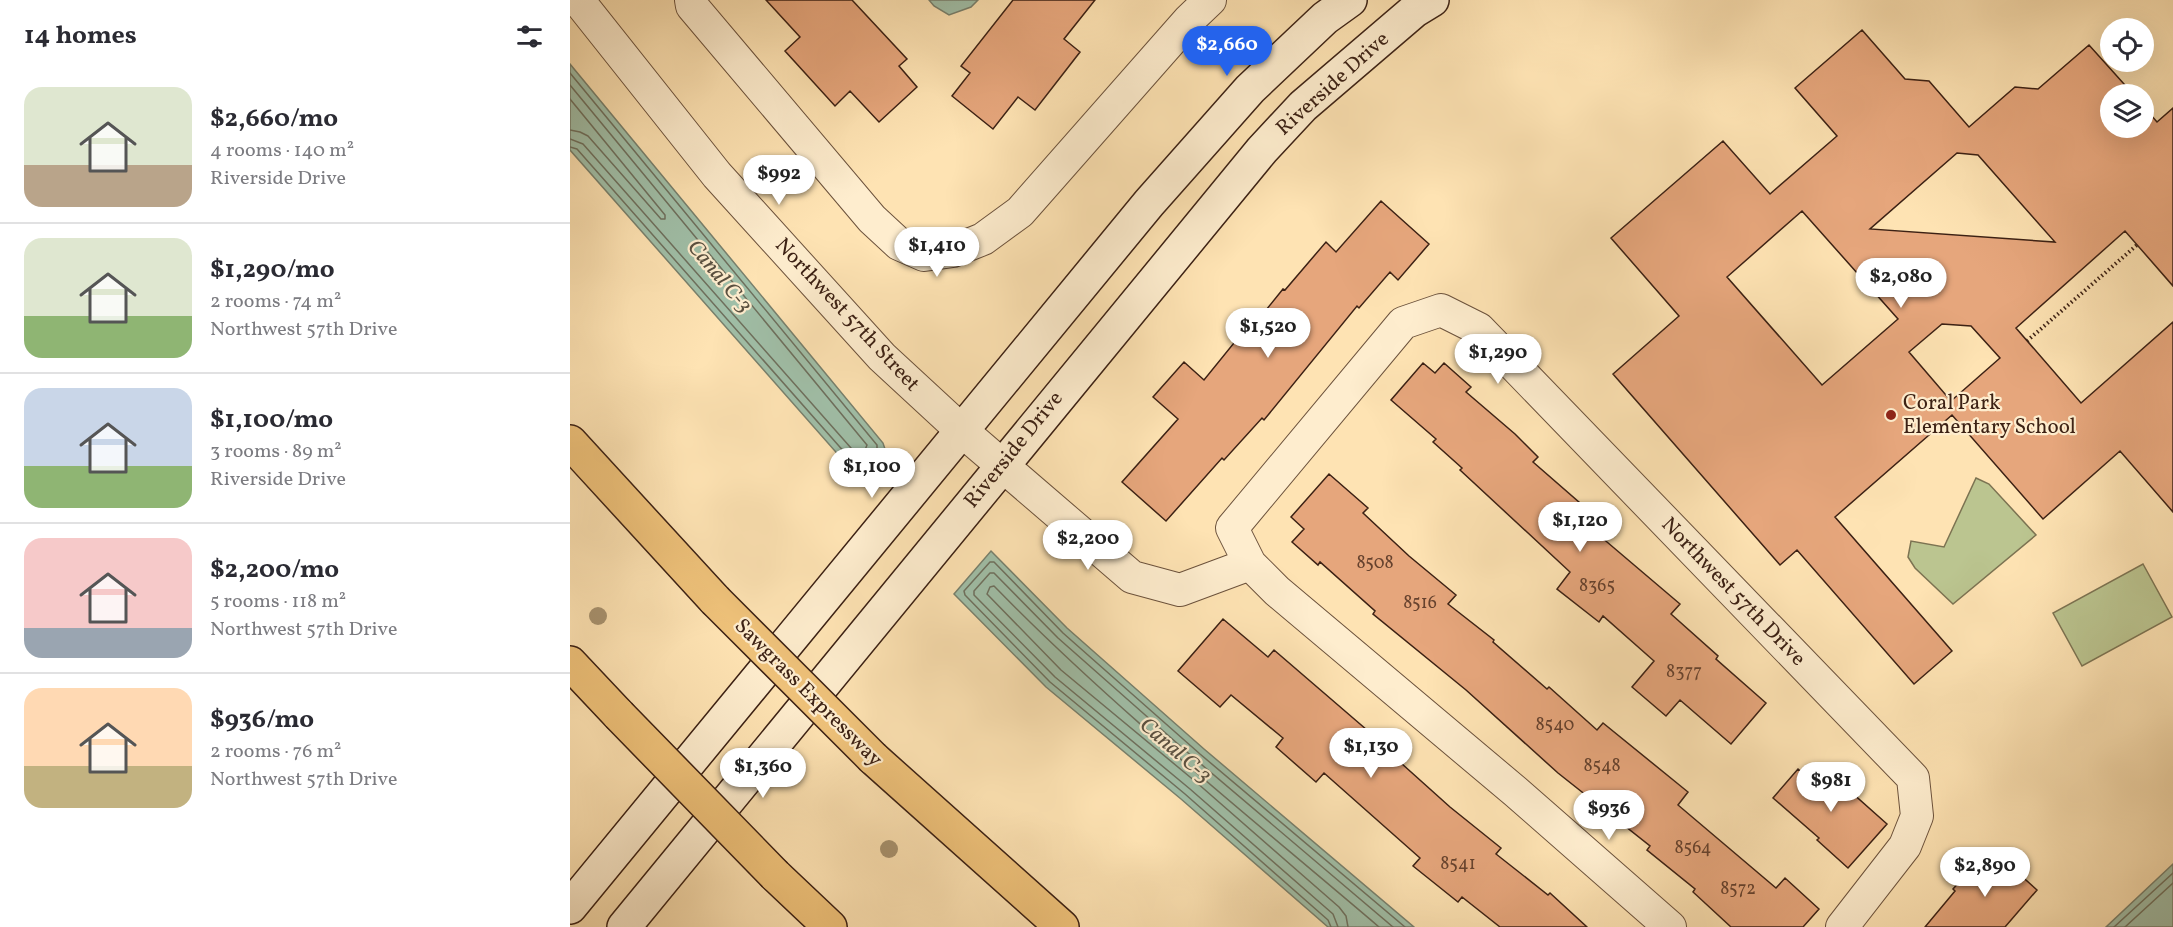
<!DOCTYPE html>
<meta charset="utf-8">
<style>
:root{--surface:#fff;--page:#f2f2f3;--text:#2b2b33;--muted:#7c7c81;--line:#e1e1e2;--accent:#2563eb}
body{margin:0;font-family:Vollkorn,serif;background:var(--page);color:var(--text);height:100vh;display:flex;flex-direction:column;font-size:22px;white-space:nowrap}
*{box-sizing:border-box;margin:0}
p{font-size:20px;color:var(--muted)}
.icon{flex:none;width:33px;height:33px;fill:none;stroke:currentColor;stroke-width:2;stroke-linecap:round;stroke-linejoin:round}
.map{position:relative;flex:1;overflow:hidden}
.drawer{display:flex;flex-direction:column;background:var(--surface);width:570px}
.drawer>*{flex:none}
.tools{position:absolute;left:1530px;top:18px;display:grid;gap:12px}
.tools a{display:grid;place-items:center;width:54px;height:54px;border-radius:50%;background:var(--surface);box-shadow:0 6px 24px #0002;font-size:30px}
.price{position:absolute;translate:-50% -51px;padding:0 14px;border-radius:21px;background:#fff;color:#222;font-size:20px;line-height:39px;filter:drop-shadow(0 2px 3px #0008)}
.price::after{content:'';position:absolute;left:50%;top:36px;width:18px;height:14px;margin-left:-9px;background:inherit;clip-path:polygon(0 0,100% 0,50% 100%)}
.price.current{background:var(--accent);color:#fff}
ul{padding:0;list-style:none}
li{display:flex;align-items:center;gap:18px;height:150px;padding:0 24px}
li+li{border-top:2px solid var(--line)}
li span{display:grid;place-items:center;flex:none;width:168px;height:120px;border-radius:18px;color:#555}
li>.icon{margin-inline-start:auto}
span .icon{width:72px;height:72px;fill:#fffc;stroke-width:1}
li b{font-size:26px}
h2{display:flex;justify-content:space-between;align-items:center;height:72px;padding:0 24px;font-size:26px}
main{display:flex;flex:1;min-height:0}
.map>svg:first-child{display:block}
</style>
<main>
<section class="drawer">
<h2>14 homes<svg class="icon" aria-label="filters" viewBox="0 0 24 24"><path d="M4 7h16M4 17h16"/><circle cx="9" cy="7" r="2"/><circle cx="15" cy="17" r="2"/></svg></h2>
<ul>
<li><span style="background:linear-gradient(#dfe7d0 65%,#b9a48a 0)"><svg class="icon" aria-label="home" viewBox="0 0 24 24"><path d="M3 11l9-7 9 7M6 9v11h12V9"/></svg></span><div><b>$2,660/mo</b><p>4 rooms · 140 m²</p><p>Riverside Drive</p></div></li>
<li><span style="background:linear-gradient(#dfe7d0 65%,#8fb573 0)"><svg class="icon" aria-label="home" viewBox="0 0 24 24"><path d="M3 11l9-7 9 7M6 9v11h12V9"/></svg></span><div><b>$1,290/mo</b><p>2 rooms · 74 m²</p><p>Northwest 57th Drive</p></div></li>
<li><span style="background:linear-gradient(#c9d6e8 65%,#8fb573 0)"><svg class="icon" aria-label="home" viewBox="0 0 24 24"><path d="M3 11l9-7 9 7M6 9v11h12V9"/></svg></span><div><b>$1,100/mo</b><p>3 rooms · 89 m²</p><p>Riverside Drive</p></div></li>
<li><span style="background:linear-gradient(#f6c9c9 75%,#9aa5b1 0)"><svg class="icon" aria-label="home" viewBox="0 0 24 24"><path d="M3 11l9-7 9 7M6 9v11h12V9"/></svg></span><div><b>$2,200/mo</b><p>5 rooms · 118 m²</p><p>Northwest 57th Drive</p></div></li>
<li><span style="background:linear-gradient(#ffd9b3 65%,#c2b280 0)"><svg class="icon" aria-label="home" viewBox="0 0 24 24"><path d="M3 11l9-7 9 7M6 9v11h12V9"/></svg></span><div><b>$936/mo</b><p>2 rooms · 76 m²</p><p>Northwest 57th Drive</p></div></li>
</ul>
</section>
<div class="map">
<svg width="1603" height="927" viewBox="0 0 1603 927">
<rect width="100%" height="100%" fill="#fee3b3"/>
<filter id="stains"><feTurbulence type="fractalNoise" baseFrequency=".00333" numOctaves="4"/><feColorMatrix values="0 0 0 0 .2 0 0 0 0 .09 0 0 0 0 .02 0 0 0 .5 -.17"/></filter>
<radialGradient id="worn" r=".72"><stop offset=".6" stop-color="#630" stop-opacity="0"/><stop offset="1" stop-color="#630" stop-opacity=".3"/></radialGradient>
<!-- green -->
<path fill="#bbc590" stroke="#7c7352" stroke-width="1.5" d="M1406,478L1419,484L1466,535L1383,604L1345,568L1338,557L1341,541L1374,547Z
M1573,564L1602,617L1512,666L1483,613Z"/>
<!-- water -->
<path fill="#a0bfa8" stroke="#78806d" stroke-width="1.5" d="M359,0H408L401,7L379,15L364,6Z
M0,64L313,443L315,449L299,469H286L272,459L0,150Z
M421,551L497,628L634,749L844,927H758L611,799L476,687L384,594Z
M1603,864V927H1536Z"/>
<g fill="none" stroke-linecap="round" stroke-linejoin="round">
<!-- shore -->
<path stroke="#6e705e" stroke-width="1.5" d="M0,73L307,445V449L296,463H288L276,454L7,149L0,147
M0,85L297,445L293,455H290L281,448L13,144L0,139
M0,99L95,215V219H91L18,136L10,132L0,130
M761,927L758,920L615,794L480,682L395,595L394,591L420,562H424L493,633L630,754L835,927
M768,927L763,914L620,789L485,677L404,595V591L420,573H424L488,638L625,759L823,927
M778,927L776,916L769,907L626,782L491,670L417,594L420,587L424,586C544,709 679,816 809,927
M1544,927L1603,873
M1555,927L1603,883"/>
</g>
<!-- building -->
<path fill="#e6a67c" stroke="#3c2114" stroke-width="1.5" fill-rule="evenodd" d="M196,0H282L337,59L329,66L347,87L309,122L280,91L265,106L215,51L230,37Z
M443,0H525L494,39L510,52L465,110L448,97L423,129L382,96L400,73L391,66Z
M1292,30L1335,79L1359,81L1399,127L1445,87L1468,89L1519,45L1563,94H1540V128H1574V107L1587,122L1603,108V286L1555,231L1446,328L1511,403L1603,322V512L1550,451L1473,519L1382,415L1265,517L1382,651L1344,684L1227,550L1210,565L1043,374L1109,316L1041,238L1153,141L1200,194L1267,136L1225,88ZM1387,153L1408,155L1485,242L1300,229ZM1232,211L1328,319L1252,385L1157,277ZM1372,324L1401,326L1430,358L1381,401L1339,352Z
M811,201L859,244L828,280L820,272L789,308L787,306L694,420L692,418L654,460L652,458L596,521L552,482L608,419L583,397L614,362L634,380L672,333L675,336L713,289L715,290L756,242L766,252Z
M853,363L865,373L874,363L901,387L896,392L945,434L968,457L963,462L1025,516L1017,525L1110,604L1101,614L1148,656L1146,659L1196,703L1161,744L1110,700L1096,716L1062,687L1084,661L1033,616L1029,622L987,589L1000,572L890,470L892,468L863,442L866,439L821,400Z
M759,474L798,508L793,513L839,556L886,595L878,604L924,640L923,642L977,689L979,687L1027,730L1033,723L1118,792L1108,805L1206,888L1215,878L1249,909L1233,927H1161L1123,892L1125,889L1077,850L1080,846L988,773L896,690L803,614L805,611L750,562L748,565L722,542L734,529L721,517Z
M653,619L698,657L704,650L833,761L831,763L880,807L931,848L926,854L978,895L980,893L1017,927H930L892,897L888,902L843,866L850,858L754,773L746,782L706,747L713,738L661,695L650,707L608,671Z
M1255,764L1282,788L1280,791L1317,824L1278,868L1247,840L1249,838L1203,798L1228,769L1241,780Z
M1428,855L1467,890L1435,927H1355L1385,891L1383,889L1408,861L1416,868Z"/>
<g fill="none" stroke-linecap="round" stroke-linejoin="round">
<!-- street casing -->
<g stroke="#6c523c" stroke-width="34">
<path id="street" d="M8,0L147,175L312,357L391,430L562,577L610,590L680,564
M121,0L122,6L302,219L329,244L354,255L383,251L413,239L450,212L619,20L640,0
M1100,927L946,792L707,591L680,564L662,528L833,323L871,310L909,329L1343,778L1347,816L1335,846L1272,927"/>
</g>
<!-- secondary casing -->
<g stroke="#3c2114" stroke-width="36">
<path id="secondary" d="M0,907L579,203L680,89L755,18L780,0
M54,927L692,150L733,106L844,11L862,0"/>
</g>
<!-- highway casing -->
<g stroke="#3c2114" stroke-width="36">
<path id="highway" d="M0,442L145,600
M0,663L49,715
M303,758L492,927
M205,875L260,927"/>
</g>
<!-- path -->
<path stroke="#3c2114" stroke-width="4" stroke-dasharray="1.5 3" stroke-linecap="butt" d="M1457,341L1567,245"/>
<!-- street -->
<use href="#street" stroke="#feedce" stroke-width="32"/>
<!-- secondary -->
<use href="#secondary" stroke="#feedce" stroke-width="33"/>
<!-- highway -->
<use href="#highway" stroke="#efc27a" stroke-width="33"/>
<!-- highway-bridge casing -->
<g stroke="#3c2114" stroke-width="36" stroke-linecap="butt">
<path id="highway-bridge" d="M145,600L303,758
M49,715L205,875"/>
</g>
<!-- highway-bridge -->
<use href="#highway-bridge" stroke="#efc27a" stroke-width="33"/>
</g>
<!-- trees -->
<g fill="#a89370">
<circle cx="28" cy="616" r="9"/>
<circle cx="319" cy="849" r="9"/>
</g>
<!-- markers -->
<circle fill="#8f2418" stroke="#feedce" stroke-width="2" cx="1321" cy="415" r="6"/>
<g text-anchor="middle" dominant-baseline="central" stroke-width="4.5" stroke-linejoin="round" paint-order="stroke">
<!-- number labels -->
<g font-size="18" fill="#66422e">
<text x="805" y="563">8508</text>
<text x="1027" y="586">8365</text>
<text x="850" y="603">8516</text>
<text x="1114" y="672">8377</text>
<text x="985" y="725">8540</text>
<text x="1032" y="766">8548</text>
<text x="1123" y="848">8564</text>
<text x="888" y="864">8541</text>
<text x="1168" y="889">8572</text>
</g>
<!-- street labels -->
<g font-size="21" fill="#3c2114" stroke="#feedce">
<text transform="translate(763 84) rotate(-42)">Riverside Drive</text>
<text transform="translate(277 315) rotate(47)">Northwest 57th Street</text>
<text transform="translate(444 450) rotate(-51)">Riverside Drive</text>
<text transform="translate(1163 592) rotate(46)">Northwest 57th Drive</text>
<text transform="translate(238 693) rotate(45)">Sawgrass Expressway</text>
</g>
<!-- poi labels -->
<g font-size="21" fill="#3c2114" stroke="#feedce" text-anchor="start">
<text x="1333" y="403">Coral Park<tspan x="1333" dy="24">Elementary School</tspan></text>
</g>
<!-- water labels -->
<g font-size="22" font-style="italic" fill="#5a5040" stroke="#feedce">
<text transform="translate(149 277) rotate(50)">Canal C-3</text>
<text transform="translate(605 751) rotate(41)">Canal C-3</text>
</g>
</g>
<rect width="100%" height="100%" filter="url(#stains)"/>
<rect width="100%" height="100%" fill="url(#worn)"/>
</svg>
<div class="tools">
<a><svg class="icon" aria-label="locate" viewBox="0 0 24 24"><circle cx="12" cy="12" r="6"/><path d="M12 2v4M12 18v4M2 12h4M18 12h4"/></svg></a>
<a><svg class="icon" aria-label="layers" viewBox="0 0 24 24"><path d="M12 4l9 5-9 5-9-5zM3 14l9 5 9-5"/></svg></a>
</div>
<b class="price current" style="left:657px;top:77px">$2,660</b>
<b class="price" style="left:209px;top:206px">$992</b>
<b class="price" style="left:367px;top:278px">$1,410</b>
<b class="price" style="left:1331px;top:309px">$2,080</b>
<b class="price" style="left:698px;top:359px">$1,520</b>
<b class="price" style="left:928px;top:385px">$1,290</b>
<b class="price" style="left:302px;top:499px">$1,100</b>
<b class="price" style="left:1010px;top:553px">$1,120</b>
<b class="price" style="left:518px;top:571px">$2,200</b>
<b class="price" style="left:801px;top:779px">$1,130</b>
<b class="price" style="left:193px;top:799px">$1,360</b>
<b class="price" style="left:1261px;top:813px">$981</b>
<b class="price" style="left:1039px;top:841px">$936</b>
<b class="price" style="left:1415px;top:898px">$2,890</b>
</div>
</main>
